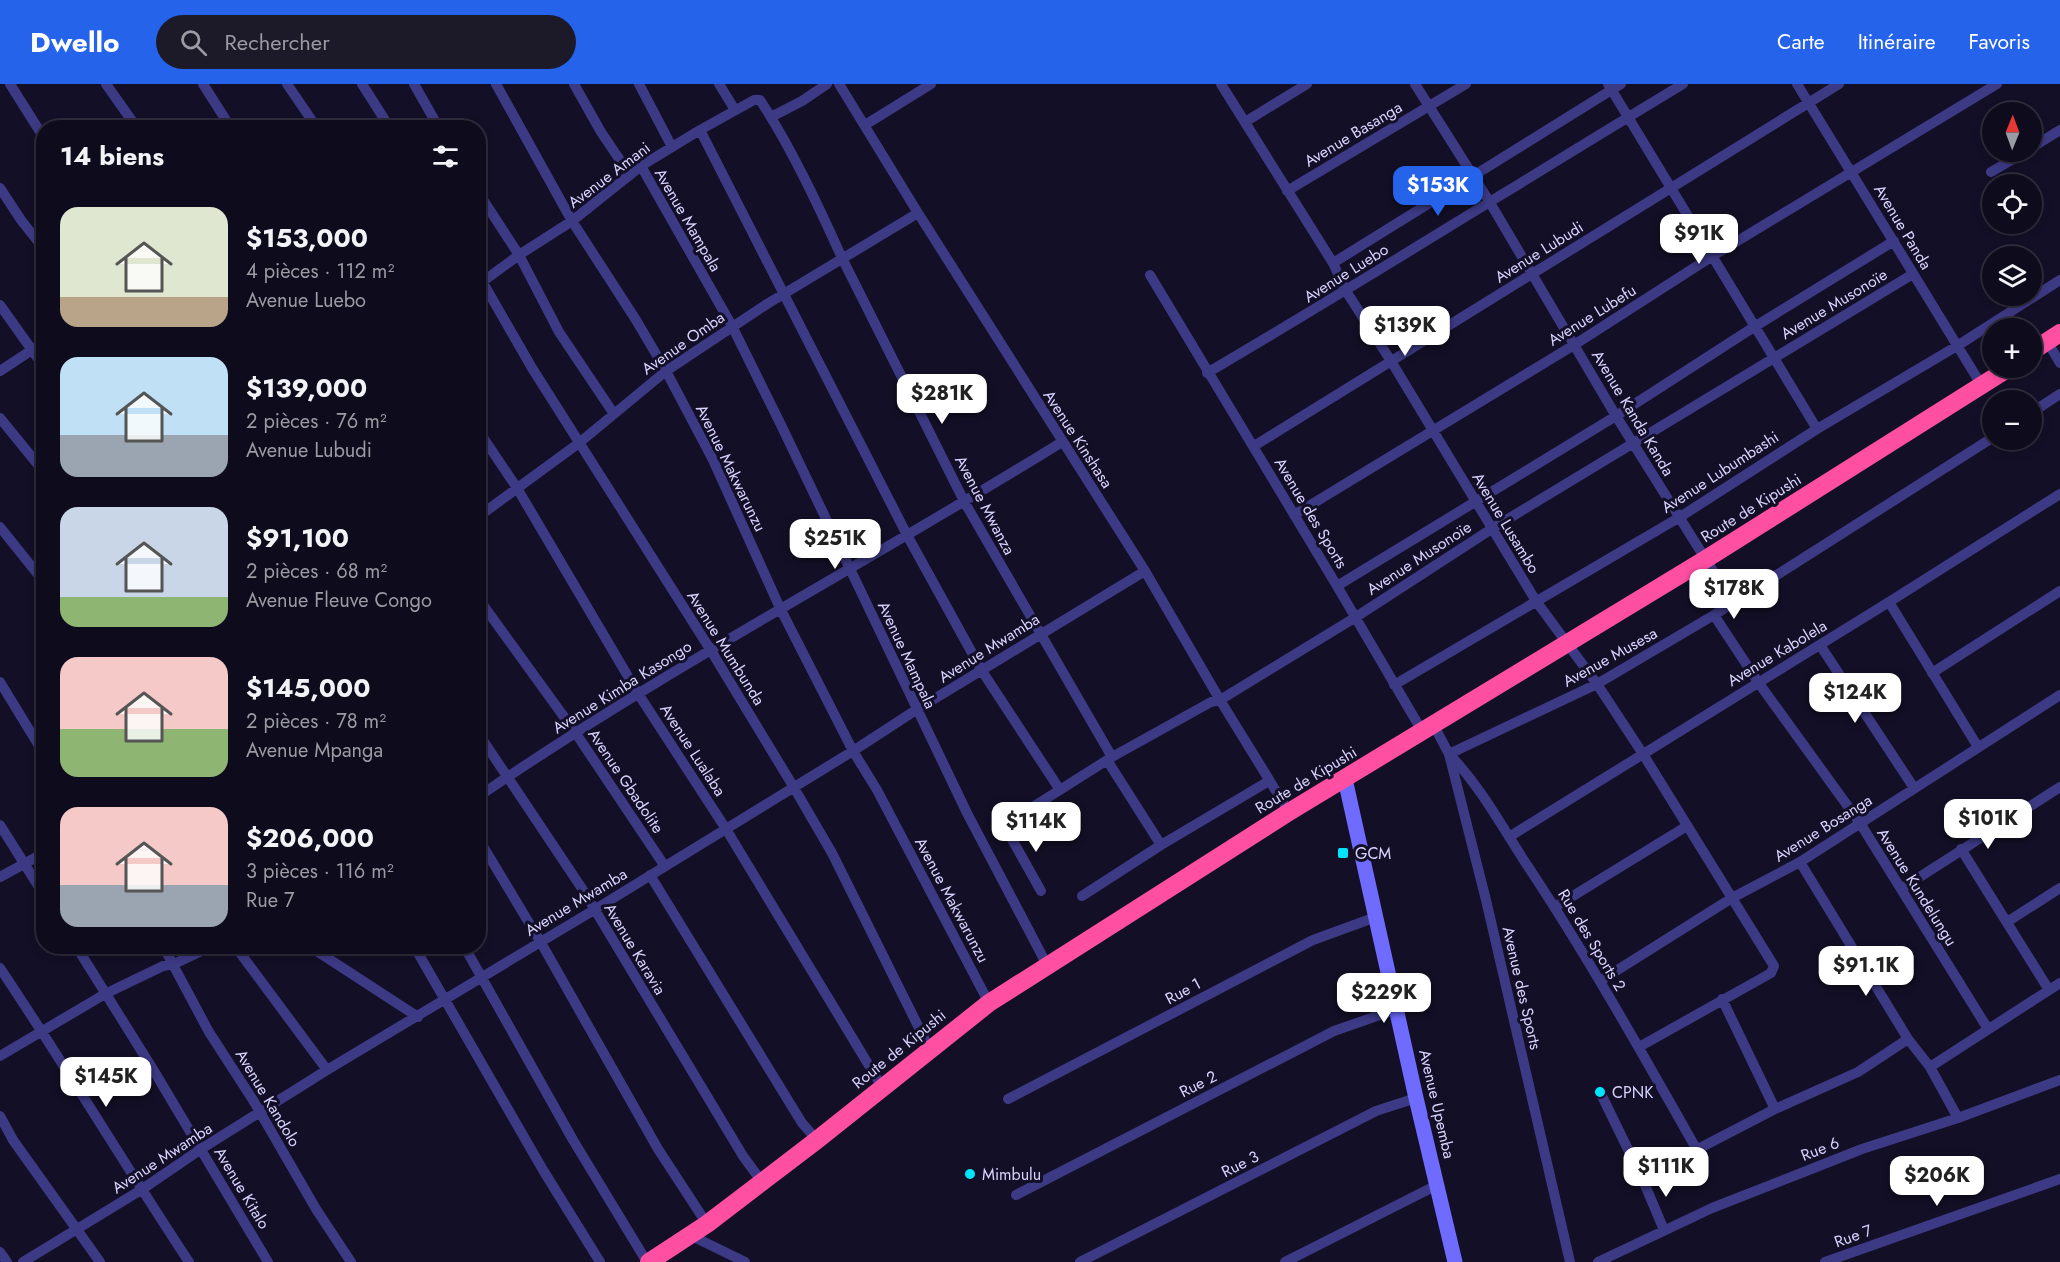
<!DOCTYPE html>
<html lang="fr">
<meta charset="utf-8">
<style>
:root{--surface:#0e0b1c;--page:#1c1929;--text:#f1f3f6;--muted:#9b9ba3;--line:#2e2b3b;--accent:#2563eb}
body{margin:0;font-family:Jost,sans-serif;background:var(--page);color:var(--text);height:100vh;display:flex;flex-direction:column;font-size:22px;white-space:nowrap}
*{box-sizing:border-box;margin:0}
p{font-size:20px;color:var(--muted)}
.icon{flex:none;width:33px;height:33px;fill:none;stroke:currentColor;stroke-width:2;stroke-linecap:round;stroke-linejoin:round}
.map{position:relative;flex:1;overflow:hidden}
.panel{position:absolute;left:36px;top:36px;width:450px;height:834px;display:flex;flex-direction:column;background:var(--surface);border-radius:24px;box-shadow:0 3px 9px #0003,0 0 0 2px var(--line)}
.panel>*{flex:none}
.needle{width:39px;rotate:1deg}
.buttons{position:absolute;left:1982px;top:18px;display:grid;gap:12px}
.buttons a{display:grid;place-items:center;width:60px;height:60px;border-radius:50%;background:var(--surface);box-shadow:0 3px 9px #0003,0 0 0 2px var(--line);font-size:30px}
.price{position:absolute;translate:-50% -51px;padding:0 14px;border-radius:12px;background:#fff;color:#222;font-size:20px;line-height:39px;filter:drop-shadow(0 2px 3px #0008)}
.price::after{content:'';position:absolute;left:50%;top:36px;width:18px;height:14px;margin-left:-9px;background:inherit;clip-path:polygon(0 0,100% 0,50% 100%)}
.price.selected{background:var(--accent);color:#fff}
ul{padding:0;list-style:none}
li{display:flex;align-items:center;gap:18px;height:150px;padding:0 24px}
li span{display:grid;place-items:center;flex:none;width:168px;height:120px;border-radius:18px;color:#555}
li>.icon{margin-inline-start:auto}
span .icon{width:72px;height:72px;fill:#fffc;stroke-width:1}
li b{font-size:26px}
h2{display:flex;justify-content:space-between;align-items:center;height:72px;padding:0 24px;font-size:26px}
header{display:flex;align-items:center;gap:36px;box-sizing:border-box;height:84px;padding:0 30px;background:var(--accent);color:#fff}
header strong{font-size:28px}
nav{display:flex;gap:33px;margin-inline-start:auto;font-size:21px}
.search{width:420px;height:54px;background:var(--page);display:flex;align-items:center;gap:15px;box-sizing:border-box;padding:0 21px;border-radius:33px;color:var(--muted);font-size:22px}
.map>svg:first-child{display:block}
</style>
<header>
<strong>Dwello</strong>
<div class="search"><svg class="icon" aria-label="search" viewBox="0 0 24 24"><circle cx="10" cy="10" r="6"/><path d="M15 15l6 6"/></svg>Rechercher</div>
<nav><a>Carte</a><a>Itinéraire</a><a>Favoris</a></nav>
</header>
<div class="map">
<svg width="2060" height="1178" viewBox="0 0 2060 1178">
<rect width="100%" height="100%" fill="#130f26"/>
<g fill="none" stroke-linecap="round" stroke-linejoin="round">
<!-- street -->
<path stroke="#3d3a85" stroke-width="10" d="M10,0L44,54
M106,0L137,44
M203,0L231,44
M287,0L317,44
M362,0L390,44
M414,0L439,44
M496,0L572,137L636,236L666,287L713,376L780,524L853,667L877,706L989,919
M574,0L601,48L630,91
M639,0L672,63
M719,0L735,26
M839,0L918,129L1145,487L1220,616L1289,728
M1221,0L1333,179L1346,207L1391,277L1536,517L1597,600L1643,670L1774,882L1771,889L1639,963
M1415,0L1489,117L1616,332L1733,519
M1608,0L1817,345
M1797,0L1982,302
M771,33L802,17L827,0
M1245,38L1307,0
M865,41L931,0
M700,46L907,451L982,587L1060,706
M2031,64L2060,46
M641,82L732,242L782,343L967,729L1047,881
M1991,88L2025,68
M0,104L21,136L44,165
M1287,107L1466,0
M478,108L519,171L559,248L614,330
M1333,179L1621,0
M478,190L532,284L710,565L793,702L832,769L929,964
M1150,191L1337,502L1422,647
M478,201L519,171L572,137L641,82L700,46L754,16H760C791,63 819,123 842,174L965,419L1112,673
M0,221L44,283
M2047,257L2060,279
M0,287L44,258
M1207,289C1367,195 1524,96 1683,0
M2031,329L2060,310
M0,334L44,388
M478,346L517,404L639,611L726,745L882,1003
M1254,362L1839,0
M1294,431L1574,261L1711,173L1997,0
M478,433L579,359L666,287L767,220L918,129
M0,443L44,498
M1337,502L1616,332L1754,243L1894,157
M478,514L575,648L664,781
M1889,518L1978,663
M1714,531L1758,598L1860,739L1988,945
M1820,561L1914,704
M1932,589L2060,507
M0,598L44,670
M1394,601L1680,433L1817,345L1957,262L2060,196
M1433,640L1449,670L1486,816L1570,1178
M478,649L583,806L743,1072L762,1098
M1107,676L1161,761
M478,713C666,584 869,478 1062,358
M0,741L44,811
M1509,753L1889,518L2060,410
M478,754L540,857L658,1065L707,1140
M1961,765L2049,906
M1800,778L1908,955L1930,983L1958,1034
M650,791L802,1039L817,1056
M0,793L44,769
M1901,805L2060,703
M1041,807L1005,743L1006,740L1112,673L1211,618L1220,616L1356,533L1493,444L1913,190
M1082,812L1161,761L1269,697
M1555,823L1687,742
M2007,838L2060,804
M76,862L154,987L268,1178
M163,862L209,948L253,1016L316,1125L351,1178
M235,862L327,986
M309,862L418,933
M414,862L543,1086L600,1178
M464,862L573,1056L647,1178
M0,884C65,981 125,1081 189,1178
M1600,897L1732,814L1800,778L2060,611
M1722,915L1775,1025
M0,972L105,910L163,882L174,880L212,862
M1930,983L2060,899
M1600,1008L1642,1094L1664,1146
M1008,1015L1313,856L1376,833
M0,1032L13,1056L100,1178
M1697,1066C1642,969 1587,871 1525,778C1501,741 1480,702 1449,670L1597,600L1714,531L1992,354
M1642,1094L1775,1025L1858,988L1908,955
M1016,1111L1334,947L1397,925
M690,1151L745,1178
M0,1168L7,1178
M23,1178L141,1106L201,1065L327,986L594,826L853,667L916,626L1145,487
M1080,1178L1376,1027L1416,1014
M1285,1178L1437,1101
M1598,1178L1712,1124L1862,1065L1958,1034L2060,996
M1825,1178L2060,1095"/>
<!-- secondary -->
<path stroke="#6f6bff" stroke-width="15" d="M1345,695L1416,1014L1455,1178"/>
<!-- highway -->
<path stroke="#ff4fa3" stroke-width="18" d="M2031,268L2060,249
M649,1178L707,1140L817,1056L989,919L1289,728L1706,475L2009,284"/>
</g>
<!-- markers -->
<g fill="#00e5ff" stroke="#130f26" stroke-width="2">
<rect x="1337" y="763" width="12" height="12" rx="3"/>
<circle cx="1600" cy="1008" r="6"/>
<circle cx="970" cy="1090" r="6"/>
</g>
<g text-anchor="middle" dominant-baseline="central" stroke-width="6" stroke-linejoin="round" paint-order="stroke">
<!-- street labels -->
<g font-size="16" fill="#d9d4ff" stroke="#130f26">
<text transform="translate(1353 50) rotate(-31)">Avenue Basanga</text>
<text transform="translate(609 91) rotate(-37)">Avenue Amani</text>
<text transform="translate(688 136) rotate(60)">Avenue Mampala</text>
<text transform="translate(1903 143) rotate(59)">Avenue Panda</text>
<text transform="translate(1539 168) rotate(-32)">Avenue Lubudi</text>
<text transform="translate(1346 189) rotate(-32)">Avenue Luebo</text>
<text transform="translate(1834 220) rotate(-31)">Avenue Musonoïe</text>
<text transform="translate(1592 231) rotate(-32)">Avenue Lubefu</text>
<text transform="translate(683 259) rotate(-35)">Avenue Omba</text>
<text transform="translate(1633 329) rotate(59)">Avenue Kanda Kanda</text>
<text transform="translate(1078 355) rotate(57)">Avenue Kinshasa</text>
<text transform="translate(731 384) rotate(64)">Avenue Makwarunzu</text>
<text transform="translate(1720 388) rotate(-33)">Avenue Lubumbashi</text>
<text transform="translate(985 421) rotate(62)">Avenue Mwanza</text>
<text transform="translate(1751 424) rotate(-32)">Route de Kipushi</text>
<text transform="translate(1311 429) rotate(59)">Avenue des Sports</text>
<text transform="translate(1506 439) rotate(59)">Avenue Lusambo</text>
<text transform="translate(1419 474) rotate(-33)">Avenue Musonoïe</text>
<text transform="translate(726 564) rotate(58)">Avenue Mumbunda</text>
<text transform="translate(989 564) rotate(-32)">Avenue Mwamba</text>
<text transform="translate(1777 569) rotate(-31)">Avenue Kabolela</text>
<text transform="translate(907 571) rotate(65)">Avenue Mampala</text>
<text transform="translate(1610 573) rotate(-29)">Avenue Musesa</text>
<text transform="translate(622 603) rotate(-32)">Avenue Kimba Kasongo</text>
<text transform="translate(693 666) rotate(57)">Avenue Lualaba</text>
<text transform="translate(1306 696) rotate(-31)">Route de Kipushi</text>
<text transform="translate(626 697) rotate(56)">Avenue Gbadolite</text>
<text transform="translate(1823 744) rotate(-32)">Avenue Bosanga</text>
<text transform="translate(1917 803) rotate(58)">Avenue Kundelungu</text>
<text transform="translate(952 816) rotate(62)">Avenue Makwarunzu</text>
<text transform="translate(576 818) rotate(-31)">Avenue Mwamba</text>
<text transform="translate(1592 856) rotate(59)">Rue des Sports 2</text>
<text transform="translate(635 865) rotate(59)">Avenue Karavia</text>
<text transform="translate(1522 904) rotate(77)">Avenue des Sports</text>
<text transform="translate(1183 907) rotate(-28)">Rue 1</text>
<text transform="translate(899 965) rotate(-39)">Route de Kipushi</text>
<text transform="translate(1198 1000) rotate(-27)">Rue 2</text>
<text transform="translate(268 1014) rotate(59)">Avenue Kandolo</text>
<text transform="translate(1437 1020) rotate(77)">Avenue Upemba</text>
<text transform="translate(1820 1065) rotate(-21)">Rue 6</text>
<text transform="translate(162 1074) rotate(-33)">Avenue Mwamba</text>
<text transform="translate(1240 1080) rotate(-27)">Rue 3</text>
<text transform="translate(242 1104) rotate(59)">Avenue Kitalo</text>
<text transform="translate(1853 1152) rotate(-20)">Rue 7</text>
</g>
<!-- poi labels -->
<g font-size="16" fill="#d9d4ff" stroke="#130f26" text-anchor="start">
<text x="1355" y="769">GCM</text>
<text x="1612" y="1008">CPNK</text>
<text x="982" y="1090">Mimbulu</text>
</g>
</g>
</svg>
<div class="buttons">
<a><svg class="needle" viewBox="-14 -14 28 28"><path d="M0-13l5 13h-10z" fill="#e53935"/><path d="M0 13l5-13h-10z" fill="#9b9ba3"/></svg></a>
<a><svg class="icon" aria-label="locate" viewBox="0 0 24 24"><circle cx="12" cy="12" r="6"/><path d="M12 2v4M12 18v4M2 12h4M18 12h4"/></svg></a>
<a><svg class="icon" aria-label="layers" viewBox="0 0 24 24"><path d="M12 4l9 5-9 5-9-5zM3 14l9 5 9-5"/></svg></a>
<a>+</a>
<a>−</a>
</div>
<b class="price selected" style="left:1438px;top:133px">$153K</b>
<b class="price" style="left:1699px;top:181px">$91K</b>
<b class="price" style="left:1405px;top:273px">$139K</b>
<b class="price" style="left:942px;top:341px">$281K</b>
<b class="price" style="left:835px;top:486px">$251K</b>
<b class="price" style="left:1734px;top:536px">$178K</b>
<b class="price" style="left:1855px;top:640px">$124K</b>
<b class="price" style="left:1988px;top:766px">$101K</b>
<b class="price" style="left:1036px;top:769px">$114K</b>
<b class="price" style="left:1866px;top:913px">$91.1K</b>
<b class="price" style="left:1384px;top:940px">$229K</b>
<b class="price" style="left:106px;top:1024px">$145K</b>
<b class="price" style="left:1666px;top:1114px">$111K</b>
<b class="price" style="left:1937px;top:1123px">$206K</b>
<section class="panel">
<h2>14 biens<svg class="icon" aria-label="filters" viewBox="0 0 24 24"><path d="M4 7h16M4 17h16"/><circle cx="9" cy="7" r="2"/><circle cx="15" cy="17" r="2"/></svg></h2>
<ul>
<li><span style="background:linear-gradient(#dfe7d0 75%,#b9a48a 0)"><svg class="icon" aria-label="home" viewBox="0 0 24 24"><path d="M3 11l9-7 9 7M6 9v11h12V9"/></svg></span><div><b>$153,000</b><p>4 pièces · 112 m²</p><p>Avenue Luebo</p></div></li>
<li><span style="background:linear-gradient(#bfe0f5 65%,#9aa5b1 0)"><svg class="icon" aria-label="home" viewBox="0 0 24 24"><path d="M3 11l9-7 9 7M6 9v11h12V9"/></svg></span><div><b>$139,000</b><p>2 pièces · 76 m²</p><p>Avenue Lubudi</p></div></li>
<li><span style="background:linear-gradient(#c9d6e8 75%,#8fb573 0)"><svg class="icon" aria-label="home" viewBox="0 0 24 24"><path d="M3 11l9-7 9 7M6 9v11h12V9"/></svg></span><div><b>$91,100</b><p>2 pièces · 68 m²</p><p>Avenue Fleuve Congo</p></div></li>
<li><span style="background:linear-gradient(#f6c9c9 60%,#8fb573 0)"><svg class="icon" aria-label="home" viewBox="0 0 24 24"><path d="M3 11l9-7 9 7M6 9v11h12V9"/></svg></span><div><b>$145,000</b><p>2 pièces · 78 m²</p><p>Avenue Mpanga</p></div></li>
<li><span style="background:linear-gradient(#f6c9c9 65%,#9aa5b1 0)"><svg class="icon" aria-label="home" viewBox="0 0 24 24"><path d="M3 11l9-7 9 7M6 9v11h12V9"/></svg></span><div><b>$206,000</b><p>3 pièces · 116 m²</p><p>Rue 7</p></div></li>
</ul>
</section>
</div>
